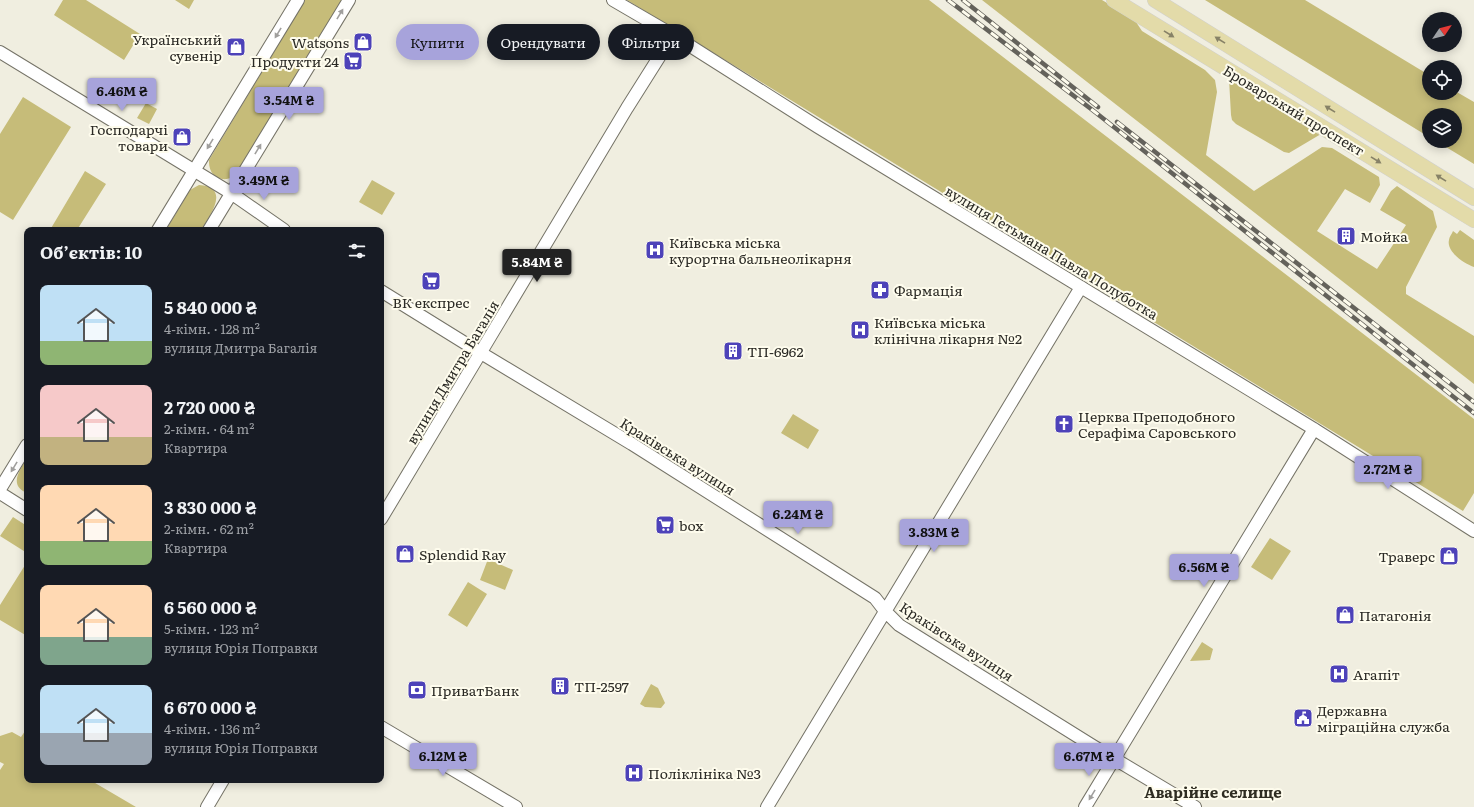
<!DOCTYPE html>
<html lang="uk">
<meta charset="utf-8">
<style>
:root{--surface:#171b24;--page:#242831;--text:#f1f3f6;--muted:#9ea1a6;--accent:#a7a3db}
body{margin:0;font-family:Literata,serif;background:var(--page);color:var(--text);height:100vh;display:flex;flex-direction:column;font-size:15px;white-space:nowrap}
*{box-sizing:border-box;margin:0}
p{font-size:13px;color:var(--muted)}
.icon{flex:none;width:22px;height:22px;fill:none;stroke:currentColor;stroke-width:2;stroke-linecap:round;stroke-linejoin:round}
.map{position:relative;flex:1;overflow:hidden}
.details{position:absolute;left:24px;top:227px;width:360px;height:556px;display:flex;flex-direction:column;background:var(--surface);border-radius:8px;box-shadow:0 2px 10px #0003}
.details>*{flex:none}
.banner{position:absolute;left:396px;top:24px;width:380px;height:36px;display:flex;gap:8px}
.needle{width:26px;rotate:55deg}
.buttons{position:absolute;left:1422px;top:12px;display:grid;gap:8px}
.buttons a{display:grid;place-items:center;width:40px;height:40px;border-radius:50%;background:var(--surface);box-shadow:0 2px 10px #0003;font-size:20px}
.price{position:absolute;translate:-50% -34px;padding:0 9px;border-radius:4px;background:var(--accent);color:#111;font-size:13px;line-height:26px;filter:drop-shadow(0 1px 2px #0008)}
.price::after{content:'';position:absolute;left:50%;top:24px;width:12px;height:9px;margin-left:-6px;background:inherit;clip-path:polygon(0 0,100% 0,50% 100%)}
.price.on{background:#222;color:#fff}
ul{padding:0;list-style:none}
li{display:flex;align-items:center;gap:12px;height:100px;padding:0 16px}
li span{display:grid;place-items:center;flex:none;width:112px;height:80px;border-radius:8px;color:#555}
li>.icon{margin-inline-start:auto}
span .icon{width:48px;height:48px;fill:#fffc;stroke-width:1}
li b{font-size:17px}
h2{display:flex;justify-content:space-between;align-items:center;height:48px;padding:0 16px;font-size:17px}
.tag{padding:0 14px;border-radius:18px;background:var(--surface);box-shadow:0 2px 10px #0003;font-size:14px;line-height:36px}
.tag.on{background:var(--accent);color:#111}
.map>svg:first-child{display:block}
</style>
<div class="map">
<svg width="1474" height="807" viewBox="0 0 1474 807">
<rect width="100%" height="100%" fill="#f0eee0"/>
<!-- green -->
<path fill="#c6bc79" d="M63,0H86L140,34L124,60L54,15Z
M175,0H194L189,9Z
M305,0H343L235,176C221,184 208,176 209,160Z
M627,0H929L1474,419V493L1463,511Z
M982,0H1102L1134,19L1142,31L1205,70L1215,80L1217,92L1206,155L1254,191L1322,147L1332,148L1379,177L1380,185L1370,203L1345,189L1317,231L1377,269L1406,225L1380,210L1391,191L1397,186L1433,211L1437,227L1406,287V294L1474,336V384Z
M1205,0H1305L1429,75V93H1455V91L1474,102V164L1436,141H1455V115H1429V137Z
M1229,79L1321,134L1289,153L1284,152L1236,124L1232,120L1231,115Z
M23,97L71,127L13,220L0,212V134Z
M146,103L157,109L149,124L137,118Z
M85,171L106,184L77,230H50Z
M372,180L395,193L382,215L359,202Z
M199,185C232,187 209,217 201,230H166L190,190Z
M1460,230L1474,240V267C1465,264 1446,252 1449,240C1449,237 1452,234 1453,231L1457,234Z
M793,414L819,430L808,449L781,433Z
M27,458V493C8,485 20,470 27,458Z
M13,517L27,526V553L0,536Z
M1270,538L1291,551L1272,580L1251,567Z
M488,559L513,570L505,590L480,580Z
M27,562V636L0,620V605Z
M468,582L487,594L467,627L448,615Z
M1202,642L1213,649L1210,660L1190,661Z
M651,684L658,688L665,703L661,708L645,707L640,704Z
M27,728V780H90L136,807H0V770L4,764L0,762V736L12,732L21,737Z"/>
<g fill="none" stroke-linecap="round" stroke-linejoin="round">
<!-- minor casing -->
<g stroke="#757367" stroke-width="14">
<path id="minor" d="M613,0L673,35L818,127L1314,429L1474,531
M0,52L231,193L284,230
M158,230L298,0
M209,230L349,0
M381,291L481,353L632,444L875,598L885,611L899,625L1093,746L1195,807
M0,489L27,445
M0,493L27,510
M381,519L627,108L673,35
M381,727L516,807
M207,807L223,780
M767,807L1081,287
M1085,807L1314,429"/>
</g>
<!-- major casing -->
<g stroke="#d0d0cf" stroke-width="16">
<path id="major" d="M1114,0L1474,220
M1155,0L1474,198"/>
</g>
<!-- minor -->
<use href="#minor" stroke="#fff" stroke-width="12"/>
<!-- major -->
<use href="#major" stroke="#e3dba9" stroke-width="15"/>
<!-- rail casing -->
<g stroke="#64625b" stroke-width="4.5">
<path id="rail" d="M948,0L1095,112L1474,413
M963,0L1098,107
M1117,122L1474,402"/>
</g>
<!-- rail -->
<use href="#rail" stroke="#fefced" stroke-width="3" stroke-dasharray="9" stroke-linecap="butt"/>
</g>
<!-- one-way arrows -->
<defs><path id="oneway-solid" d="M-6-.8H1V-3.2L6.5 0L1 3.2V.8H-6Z"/></defs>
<g fill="#a09f9d">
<use href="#oneway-solid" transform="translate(340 14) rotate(-59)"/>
<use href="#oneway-solid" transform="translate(278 33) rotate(121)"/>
<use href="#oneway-solid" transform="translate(210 144) rotate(121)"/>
<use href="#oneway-solid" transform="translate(258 149) rotate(-59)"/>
<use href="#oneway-solid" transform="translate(14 467) rotate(121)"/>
<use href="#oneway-solid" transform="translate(1092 795) rotate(121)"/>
</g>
<g fill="#878267">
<use href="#oneway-solid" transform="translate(1169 34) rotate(32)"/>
<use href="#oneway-solid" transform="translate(1220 40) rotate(-148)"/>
<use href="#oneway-solid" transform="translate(1330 109) rotate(-148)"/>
<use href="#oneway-solid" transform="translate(1376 160) rotate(32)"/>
<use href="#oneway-solid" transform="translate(1441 178) rotate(-148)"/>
</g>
<!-- icons -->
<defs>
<g id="shop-square" transform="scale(1)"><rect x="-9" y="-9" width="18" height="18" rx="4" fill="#4d42b9" stroke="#fefced"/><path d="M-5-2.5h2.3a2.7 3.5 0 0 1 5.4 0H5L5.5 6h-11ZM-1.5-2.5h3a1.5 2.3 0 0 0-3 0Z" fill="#fff"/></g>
<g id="supermarket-square" transform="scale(1)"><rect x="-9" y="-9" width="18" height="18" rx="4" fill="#4d42b9" stroke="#fefced"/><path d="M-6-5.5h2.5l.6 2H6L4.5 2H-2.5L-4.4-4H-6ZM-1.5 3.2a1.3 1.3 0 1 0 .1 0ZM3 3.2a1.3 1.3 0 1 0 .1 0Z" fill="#fff"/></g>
<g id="building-square" transform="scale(1)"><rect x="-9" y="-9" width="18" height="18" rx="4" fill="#4d42b9" stroke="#fefced"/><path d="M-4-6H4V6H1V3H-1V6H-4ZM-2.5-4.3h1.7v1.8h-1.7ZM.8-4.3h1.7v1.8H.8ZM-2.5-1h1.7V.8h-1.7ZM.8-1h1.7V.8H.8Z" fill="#fff"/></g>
<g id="hospital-square" transform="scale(1)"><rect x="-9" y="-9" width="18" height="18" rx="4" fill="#4d42b9" stroke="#fefced"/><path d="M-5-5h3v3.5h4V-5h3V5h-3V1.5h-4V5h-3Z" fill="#fff"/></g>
<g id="pharmacy-square" transform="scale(1)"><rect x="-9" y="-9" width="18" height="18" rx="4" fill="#4d42b9" stroke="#fefced"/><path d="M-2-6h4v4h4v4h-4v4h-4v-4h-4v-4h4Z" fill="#fff"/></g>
<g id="church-square" transform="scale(1)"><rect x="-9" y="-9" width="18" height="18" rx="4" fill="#4d42b9" stroke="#fefced"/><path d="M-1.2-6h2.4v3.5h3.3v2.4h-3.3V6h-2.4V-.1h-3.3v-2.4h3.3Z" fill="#fff"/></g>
<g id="bank-square" transform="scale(1)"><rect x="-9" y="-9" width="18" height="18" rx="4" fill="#4d42b9" stroke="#fefced"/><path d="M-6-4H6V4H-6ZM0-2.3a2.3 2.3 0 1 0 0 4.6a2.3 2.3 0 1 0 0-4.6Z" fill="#fff"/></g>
<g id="civic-square" transform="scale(1)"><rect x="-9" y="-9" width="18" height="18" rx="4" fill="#4d42b9" stroke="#fefced"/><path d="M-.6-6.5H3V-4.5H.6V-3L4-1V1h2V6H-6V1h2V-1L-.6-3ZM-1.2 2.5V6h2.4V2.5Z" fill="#fff"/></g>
</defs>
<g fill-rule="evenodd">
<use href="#shop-square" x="363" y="42"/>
<use href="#shop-square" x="236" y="47"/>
<use href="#supermarket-square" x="353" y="61"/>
<use href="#shop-square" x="182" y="137"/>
<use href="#building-square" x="1346" y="236"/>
<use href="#hospital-square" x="655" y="250"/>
<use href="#supermarket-square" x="431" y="281"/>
<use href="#pharmacy-square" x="880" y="290"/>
<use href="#hospital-square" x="860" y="330"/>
<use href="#building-square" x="733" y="351"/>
<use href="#church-square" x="1064" y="424"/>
<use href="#supermarket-square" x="665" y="525"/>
<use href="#shop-square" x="405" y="554"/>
<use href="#shop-square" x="1449" y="556"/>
<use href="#shop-square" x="1345" y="615"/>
<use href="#hospital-square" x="1339" y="674"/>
<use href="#building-square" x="560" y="686"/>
<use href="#bank-square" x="417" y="690"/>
<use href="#civic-square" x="1303" y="718"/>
<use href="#hospital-square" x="634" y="773"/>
</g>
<g text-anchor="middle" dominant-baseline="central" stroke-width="4" stroke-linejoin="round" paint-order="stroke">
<!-- poi labels -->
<g font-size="14" fill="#2b2a25" stroke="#fefced" text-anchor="start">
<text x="222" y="39" text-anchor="end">Український<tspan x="222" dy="16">сувенір</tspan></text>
<text x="349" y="42" text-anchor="end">Watsons</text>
<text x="339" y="61" text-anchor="end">Продукти 24</text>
<text x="168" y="129" text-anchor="end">Господарчі<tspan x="168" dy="16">товари</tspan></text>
<text x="1360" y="236">Мойка</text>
<text x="669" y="242">Київська міська<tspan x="669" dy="16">курортна бальнеолікарня</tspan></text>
<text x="894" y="290">Фармація</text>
<text x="431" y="302" text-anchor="middle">ВК експрес</text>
<text x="874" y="322">Київська міська<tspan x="874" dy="16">клінічна лікарня №2</tspan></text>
<text x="747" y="351">ТП-6962</text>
<text x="1078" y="416">Церква Преподобного<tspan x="1078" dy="16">Серафіма Саровського</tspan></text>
<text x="679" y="525">box</text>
<text x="419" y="554">Splendid Ray</text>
<text x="1435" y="556" text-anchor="end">Траверс</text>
<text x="1359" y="615">Патагонія</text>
<text x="1353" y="674">Агапіт</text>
<text x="574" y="686">ТП-2597</text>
<text x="431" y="690">ПриватБанк</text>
<text x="1317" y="710">Державна<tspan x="1317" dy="16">міграційна служба</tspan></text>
<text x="648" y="773">Поліклініка №3</text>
</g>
<!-- street labels -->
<g font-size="14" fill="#2b2a25" stroke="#fefced">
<text transform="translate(1294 110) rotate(31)">Броварський проспект</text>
<text transform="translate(1052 252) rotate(31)">вулиця Гетьмана Павла Полуботка</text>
<text transform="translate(452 372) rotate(-59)">вулиця Дмитра Багалія</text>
<text transform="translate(678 456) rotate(32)">Краківська вулиця</text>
<text transform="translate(957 641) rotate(33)">Краківська вулиця</text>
</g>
<!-- neighbourhood labels -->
<g font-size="15" font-weight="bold" fill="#2f2d22" stroke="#fefced">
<text x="1213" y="791">Аварійне селище</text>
</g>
</g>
</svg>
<div class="buttons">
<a><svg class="needle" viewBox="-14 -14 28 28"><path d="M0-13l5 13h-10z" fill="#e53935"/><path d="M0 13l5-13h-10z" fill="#9ea1a6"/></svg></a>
<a><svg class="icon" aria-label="locate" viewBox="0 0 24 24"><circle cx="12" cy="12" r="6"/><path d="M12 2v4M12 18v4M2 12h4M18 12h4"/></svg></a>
<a><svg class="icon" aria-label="layers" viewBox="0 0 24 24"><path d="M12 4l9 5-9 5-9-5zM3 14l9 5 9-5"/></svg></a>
</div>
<b class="price" style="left:122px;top:112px">6.46M ₴</b>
<b class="price" style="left:289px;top:121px">3.54M ₴</b>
<b class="price" style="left:264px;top:201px">3.49M ₴</b>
<b class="price on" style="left:537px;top:283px">5.84M ₴</b>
<b class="price" style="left:1388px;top:490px">2.72M ₴</b>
<b class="price" style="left:798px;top:535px">6.24M ₴</b>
<b class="price" style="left:934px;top:553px">3.83M ₴</b>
<b class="price" style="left:1204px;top:588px">6.56M ₴</b>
<b class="price" style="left:443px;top:777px">6.12M ₴</b>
<b class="price" style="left:1089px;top:777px">6.67M ₴</b>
<div class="banner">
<a class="tag on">Купити</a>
<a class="tag">Орендувати</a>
<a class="tag">Фільтри</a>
</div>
<section class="details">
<h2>Об’єктів: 10<svg class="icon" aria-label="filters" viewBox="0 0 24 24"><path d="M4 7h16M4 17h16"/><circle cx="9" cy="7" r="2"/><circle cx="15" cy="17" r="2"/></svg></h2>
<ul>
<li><span style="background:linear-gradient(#bfe0f5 70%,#8fb573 0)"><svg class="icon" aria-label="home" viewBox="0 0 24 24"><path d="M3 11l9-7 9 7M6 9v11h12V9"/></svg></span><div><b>5 840 000 ₴</b><p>4-кімн. · 128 m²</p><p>вулиця Дмитра Багалія</p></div></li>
<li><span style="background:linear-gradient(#f6c9c9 65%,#c2b280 0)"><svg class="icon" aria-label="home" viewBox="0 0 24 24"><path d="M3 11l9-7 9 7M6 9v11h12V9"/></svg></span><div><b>2 720 000 ₴</b><p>2-кімн. · 64 m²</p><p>Квартира</p></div></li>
<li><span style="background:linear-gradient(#ffd9b3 70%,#8fb573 0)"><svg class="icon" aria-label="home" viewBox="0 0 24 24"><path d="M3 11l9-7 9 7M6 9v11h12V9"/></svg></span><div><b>3 830 000 ₴</b><p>2-кімн. · 62 m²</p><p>Квартира</p></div></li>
<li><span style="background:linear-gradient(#ffd9b3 65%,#7fa58c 0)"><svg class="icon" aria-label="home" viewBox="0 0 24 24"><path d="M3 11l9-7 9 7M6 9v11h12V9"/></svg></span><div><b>6 560 000 ₴</b><p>5-кімн. · 123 m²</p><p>вулиця Юрія Поправки</p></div></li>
<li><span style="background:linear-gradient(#bfe0f5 60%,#9aa5b1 0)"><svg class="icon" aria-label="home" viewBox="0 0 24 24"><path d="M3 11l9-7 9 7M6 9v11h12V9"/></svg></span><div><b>6 670 000 ₴</b><p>4-кімн. · 136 m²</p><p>вулиця Юрія Поправки</p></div></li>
</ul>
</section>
</div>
